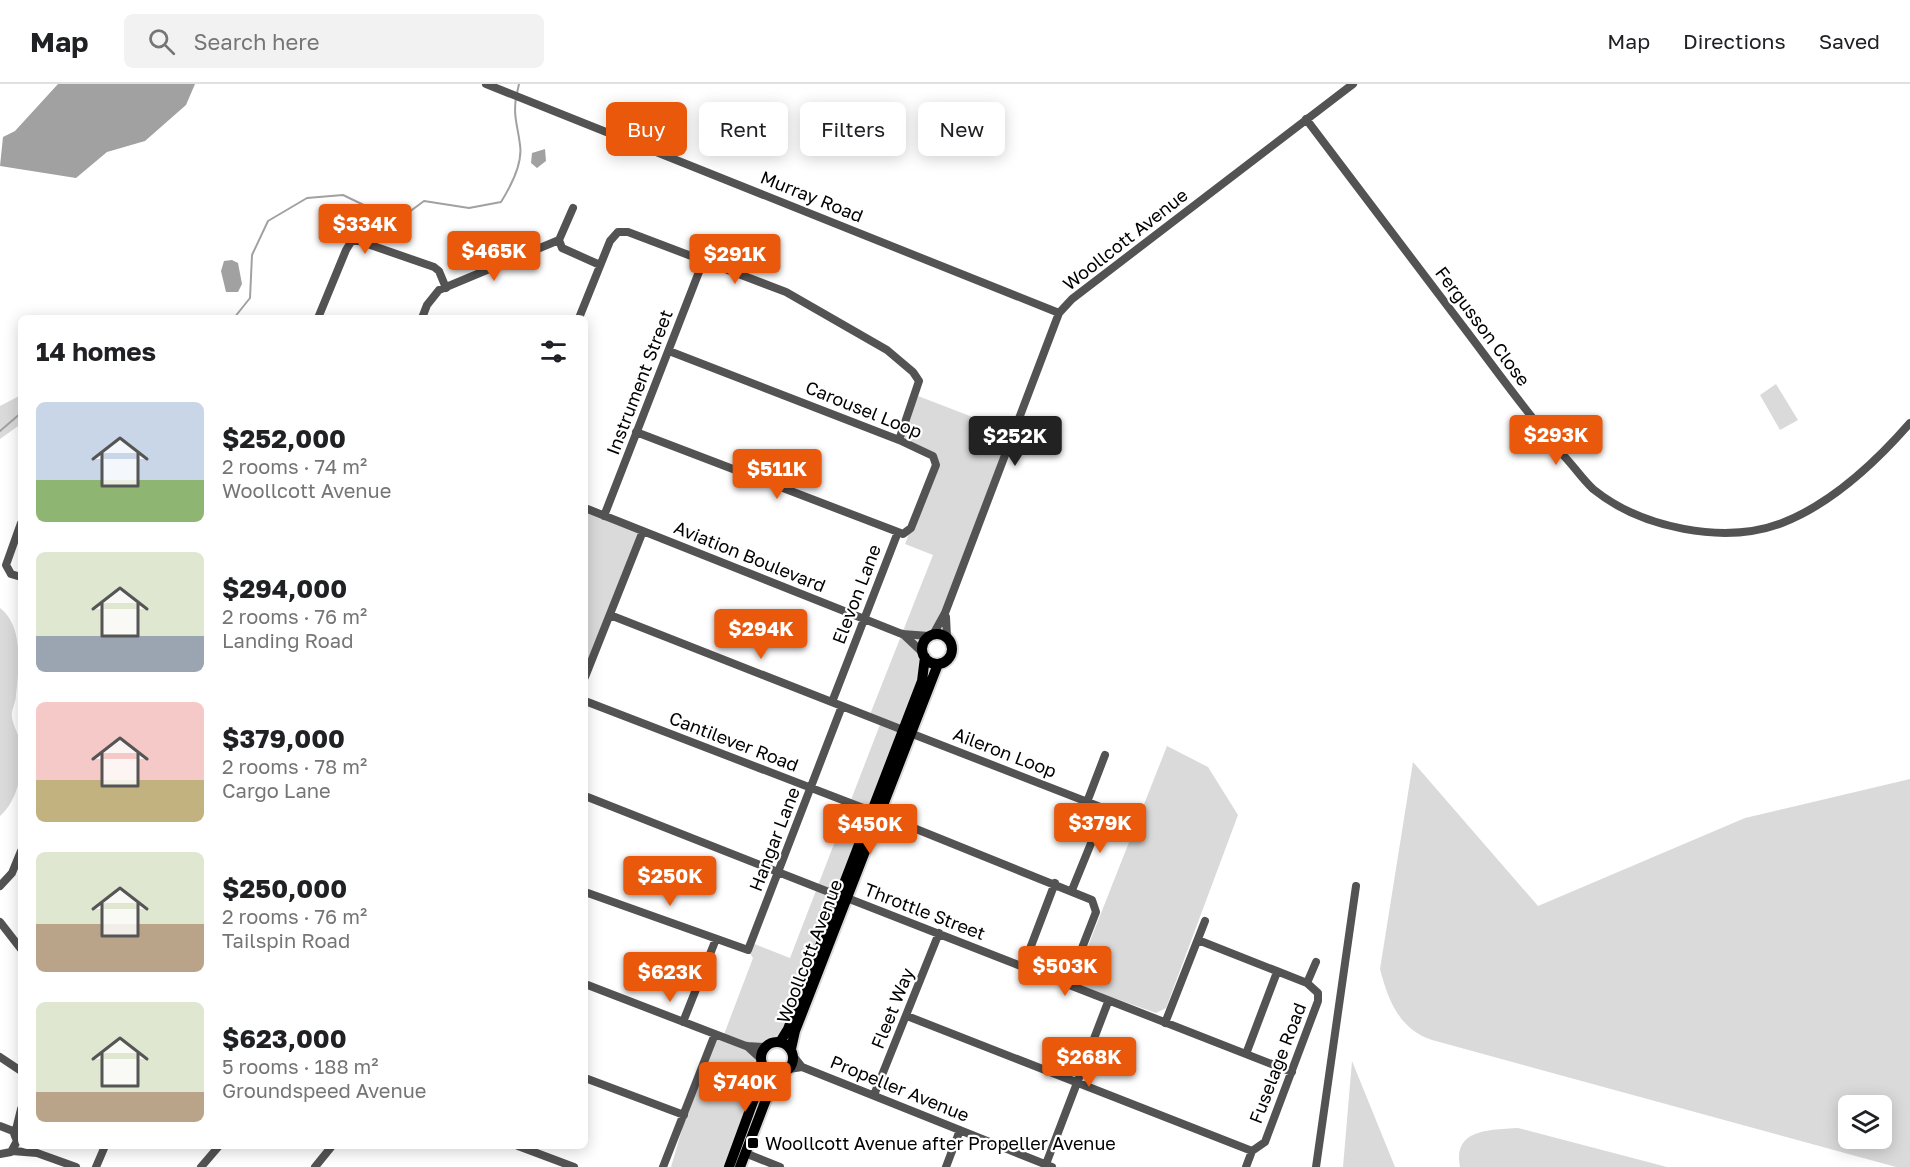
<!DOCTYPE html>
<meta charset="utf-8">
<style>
:root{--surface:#fff;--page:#f2f2f2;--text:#202124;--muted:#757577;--line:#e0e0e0;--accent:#ea580c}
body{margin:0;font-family:"Golos Text",sans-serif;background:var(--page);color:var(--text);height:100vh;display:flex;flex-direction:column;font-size:22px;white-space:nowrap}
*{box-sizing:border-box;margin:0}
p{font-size:20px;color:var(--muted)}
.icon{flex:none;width:33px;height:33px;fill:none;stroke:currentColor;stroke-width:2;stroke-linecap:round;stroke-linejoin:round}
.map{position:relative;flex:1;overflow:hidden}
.details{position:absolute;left:18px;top:231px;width:570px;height:834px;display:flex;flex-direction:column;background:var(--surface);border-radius:9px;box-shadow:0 3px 15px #0003}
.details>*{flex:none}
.top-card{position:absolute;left:606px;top:18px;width:570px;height:54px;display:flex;gap:12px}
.fabs{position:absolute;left:1838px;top:1011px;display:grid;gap:12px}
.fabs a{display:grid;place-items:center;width:54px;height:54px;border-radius:9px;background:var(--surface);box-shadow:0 3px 15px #0003;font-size:30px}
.price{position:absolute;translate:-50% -51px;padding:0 14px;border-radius:6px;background:var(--accent);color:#fff;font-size:20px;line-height:39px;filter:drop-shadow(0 2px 3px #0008)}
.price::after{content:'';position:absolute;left:50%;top:36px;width:18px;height:14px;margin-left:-9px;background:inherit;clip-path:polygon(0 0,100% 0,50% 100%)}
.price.current{background:#222;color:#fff}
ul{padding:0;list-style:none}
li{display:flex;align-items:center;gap:18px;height:150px;padding:0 18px}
li span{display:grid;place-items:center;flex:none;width:168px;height:120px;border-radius:9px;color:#555}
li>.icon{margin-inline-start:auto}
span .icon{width:72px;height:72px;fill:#fffc;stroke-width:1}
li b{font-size:26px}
h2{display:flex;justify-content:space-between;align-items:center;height:72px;padding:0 18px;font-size:26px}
.chip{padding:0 21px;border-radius:9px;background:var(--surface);box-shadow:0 3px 15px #0003;font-size:21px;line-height:54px}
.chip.current{background:var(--accent);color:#fff}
header{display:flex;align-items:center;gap:36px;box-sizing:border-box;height:84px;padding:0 30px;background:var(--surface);border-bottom:2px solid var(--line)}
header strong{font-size:28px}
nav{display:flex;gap:33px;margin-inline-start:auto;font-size:21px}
.search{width:420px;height:54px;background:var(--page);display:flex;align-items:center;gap:15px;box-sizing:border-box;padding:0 21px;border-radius:9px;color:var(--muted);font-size:22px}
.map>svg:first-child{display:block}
</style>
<header>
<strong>Map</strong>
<div class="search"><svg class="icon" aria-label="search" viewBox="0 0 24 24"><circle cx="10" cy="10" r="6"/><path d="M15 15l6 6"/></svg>Search here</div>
<nav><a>Map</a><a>Directions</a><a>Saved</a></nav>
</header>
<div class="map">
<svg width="1910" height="1083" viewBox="0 0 1910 1083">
<rect width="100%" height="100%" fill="#fff"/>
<!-- green -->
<path fill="#dadada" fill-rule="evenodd" d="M1776,300L1798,336L1780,346L1760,311Z
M21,311V340L0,355V322Z
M918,312L1014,349L945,529L923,558V594L780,958L765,963L761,975L765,985L724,1083H671L694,1004L715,950L723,953L753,874L748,866L752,859L790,874L881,638L869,633L933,471L905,460L936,381L935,376L899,356Z
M585,424L643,447L585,592Z
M0,524C24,542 19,585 16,611C16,618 11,626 12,633C13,642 19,651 21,659C25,682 18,717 0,732Z
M1167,662L1208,683L1238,731L1166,924L1156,929L1080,902L1077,890Z
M1413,678L1538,822L1745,734L1910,695V1083H1896L1432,956C1399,945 1388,916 1380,885ZM1848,1022H1881V1054H1848Z
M1352,977L1395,1083H1343Z
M1518,1044L1667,1083H1460C1452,1044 1492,1046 1518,1044Z"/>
<!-- water -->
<path fill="#a1a1a1" d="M58,0H195L186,21L145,57L107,68L76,94L0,82L3,53L15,47Z
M545,65L546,77L537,84L531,79L532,69Z
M232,176L238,179L242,200L238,208H226L221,187L224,177Z"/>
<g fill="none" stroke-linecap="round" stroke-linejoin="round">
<!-- stream -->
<path stroke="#a1a1a1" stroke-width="2" d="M517,9L519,0
M234,234L250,214L252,171L268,137L307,114L343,111L397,137L424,117L469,124L501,118C511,102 523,80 520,61C518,43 513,32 516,14
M0,347L21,329"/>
<!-- major casing -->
<g stroke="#dbdbdb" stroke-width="14">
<path id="major" d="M922 565a15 15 0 1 1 30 0a15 15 0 1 1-30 0Z
M761 974a16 16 0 1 1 32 0a16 16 0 1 1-32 0Z
M780,958L788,945L922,597L925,573
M791,965L795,947L938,580
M729,1083L765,985
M740,1083L770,1005L780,990"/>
</g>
<!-- minor -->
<path stroke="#535353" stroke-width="8" d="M486,0L1059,229
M1306,35C1360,106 1414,177 1468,249C1499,290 1529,332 1563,371C1573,381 1582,395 1593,405C1641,444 1724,461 1782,439C1831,420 1876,378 1910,339
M573,124L559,156L562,164L600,181
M318,234L346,166L351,158L356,156L434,183L439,187L446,204
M422,234L427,221L439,206L559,156
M579,234L610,157L618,148H628L786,208L887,266L913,288L919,297L899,356
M636,348L898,448L903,450L911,444L936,381L933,372L899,356L669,267
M585,424L902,550L929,552
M604,432L704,175
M21,439L6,481L11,490L21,493
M610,531L903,646
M946,533L947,553
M934,549L945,529L1059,229L1072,215L1353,0
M903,550L922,568
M585,593L643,447
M585,617L871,727
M832,618L898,448
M910,649L1121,731
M585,712L839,812
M1087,718L1105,671
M879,730L1092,816L1096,828L1068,900
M0,802L12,789L21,767
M1072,806L1105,725
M585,808L748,866L842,622
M847,814L1292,988
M0,838L21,865
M1023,883L1055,799
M1307,899L1316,878
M585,900L746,962L765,963
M907,932L1252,1067L1265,1058L1318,917V909L1307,899L1198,856
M683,938L716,855
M1165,939L1205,837
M747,962L761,975
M1246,970L1277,888
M0,973L21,987
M794,973L802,983L1052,1083
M789,985L802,983
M585,994L684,1031
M874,1011L939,849
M0,1042L13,1047L17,1057L11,1068L0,1070
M15,1050L21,1025
M518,1062L574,1083
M12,1067L37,1069L76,1083
M745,1069L780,1083
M1046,1080L1108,918
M96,1083L105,1062
M201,1083L219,1062
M315,1083L332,1062
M663,1083L715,950
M946,1083L960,1046
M1246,1083L1252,1067
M1316,1083L1356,802"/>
<!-- major -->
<use href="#major" stroke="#000" stroke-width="10"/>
</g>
<!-- markers -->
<rect fill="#000" stroke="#fff" stroke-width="2" x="747" y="1053" width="12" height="12" rx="3"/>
<g text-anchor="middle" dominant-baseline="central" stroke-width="4.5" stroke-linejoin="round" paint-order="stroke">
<!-- street labels -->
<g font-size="18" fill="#000" stroke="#fff">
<text transform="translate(812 112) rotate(22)">Murray Road</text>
<text transform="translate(1125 155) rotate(-38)">Woollcott Avenue</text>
<text transform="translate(1483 242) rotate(53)">Fergusson Close</text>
<text transform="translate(639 298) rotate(-69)">Instrument Street</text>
<text transform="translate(864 325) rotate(22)">Carousel Loop</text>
<text transform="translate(750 472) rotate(22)">Aviation Boulevard</text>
<text transform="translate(856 510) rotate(-69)">Elevon Lane</text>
<text transform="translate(734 657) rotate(21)">Cantilever Road</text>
<text transform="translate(1005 668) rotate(21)">Aileron Loop</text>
<text transform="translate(774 755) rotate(-69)">Hangar Lane</text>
<text transform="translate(925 827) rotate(21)">Throttle Street</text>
<text transform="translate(809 867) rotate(-69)">Woollcott Avenue</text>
<text transform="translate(892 924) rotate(-68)">Fleet Way</text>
<text transform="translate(1277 979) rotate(-69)">Fuselage Road</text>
<text transform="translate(900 1004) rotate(22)">Propeller Avenue</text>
</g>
<!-- poi labels -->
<g font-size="18" fill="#000" stroke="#fff" text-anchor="start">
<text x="765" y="1059">Woollcott Avenue after Propeller Avenue</text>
</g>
</g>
</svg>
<div class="fabs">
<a><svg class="icon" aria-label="layers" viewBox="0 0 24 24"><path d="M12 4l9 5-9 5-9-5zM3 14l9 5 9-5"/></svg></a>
</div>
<b class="price" style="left:365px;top:171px">$334K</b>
<b class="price" style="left:494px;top:198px">$465K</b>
<b class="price" style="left:735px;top:201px">$291K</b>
<b class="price" style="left:1556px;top:382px">$293K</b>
<b class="price current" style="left:1015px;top:383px">$252K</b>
<b class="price" style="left:777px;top:416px">$511K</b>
<b class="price" style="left:761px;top:576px">$294K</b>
<b class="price" style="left:1100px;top:770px">$379K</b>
<b class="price" style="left:870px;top:771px">$450K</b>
<b class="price" style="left:670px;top:823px">$250K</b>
<b class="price" style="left:1065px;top:913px">$503K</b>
<b class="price" style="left:670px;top:919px">$623K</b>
<b class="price" style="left:1089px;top:1004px">$268K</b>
<b class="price" style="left:745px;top:1029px">$740K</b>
<div class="top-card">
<a class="chip current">Buy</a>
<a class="chip">Rent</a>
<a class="chip">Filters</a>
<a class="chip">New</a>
</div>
<section class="details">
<h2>14 homes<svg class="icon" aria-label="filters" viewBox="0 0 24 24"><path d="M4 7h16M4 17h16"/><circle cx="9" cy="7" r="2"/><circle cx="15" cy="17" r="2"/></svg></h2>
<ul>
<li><span style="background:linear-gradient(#c9d6e8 65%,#8fb573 0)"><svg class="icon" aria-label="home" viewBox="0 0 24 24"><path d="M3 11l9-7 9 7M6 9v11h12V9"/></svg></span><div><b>$252,000</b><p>2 rooms · 74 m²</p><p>Woollcott Avenue</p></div></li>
<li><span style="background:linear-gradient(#dfe7d0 70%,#9aa5b1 0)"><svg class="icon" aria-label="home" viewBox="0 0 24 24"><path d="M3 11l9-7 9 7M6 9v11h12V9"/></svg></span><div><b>$294,000</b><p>2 rooms · 76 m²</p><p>Landing Road</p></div></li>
<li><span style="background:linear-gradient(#f6c9c9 65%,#c2b280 0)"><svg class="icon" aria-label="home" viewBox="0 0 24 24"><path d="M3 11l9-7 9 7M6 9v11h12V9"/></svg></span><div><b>$379,000</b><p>2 rooms · 78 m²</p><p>Cargo Lane</p></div></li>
<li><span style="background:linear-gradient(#dfe7d0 60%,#b9a48a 0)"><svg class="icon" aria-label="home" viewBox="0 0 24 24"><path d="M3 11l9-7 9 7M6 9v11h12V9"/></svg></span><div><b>$250,000</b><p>2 rooms · 76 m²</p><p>Tailspin Road</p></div></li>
<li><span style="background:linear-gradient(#dfe7d0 75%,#b9a48a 0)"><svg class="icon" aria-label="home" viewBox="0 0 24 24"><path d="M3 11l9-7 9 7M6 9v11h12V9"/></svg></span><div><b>$623,000</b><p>5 rooms · 188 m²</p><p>Groundspeed Avenue</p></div></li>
</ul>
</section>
</div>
